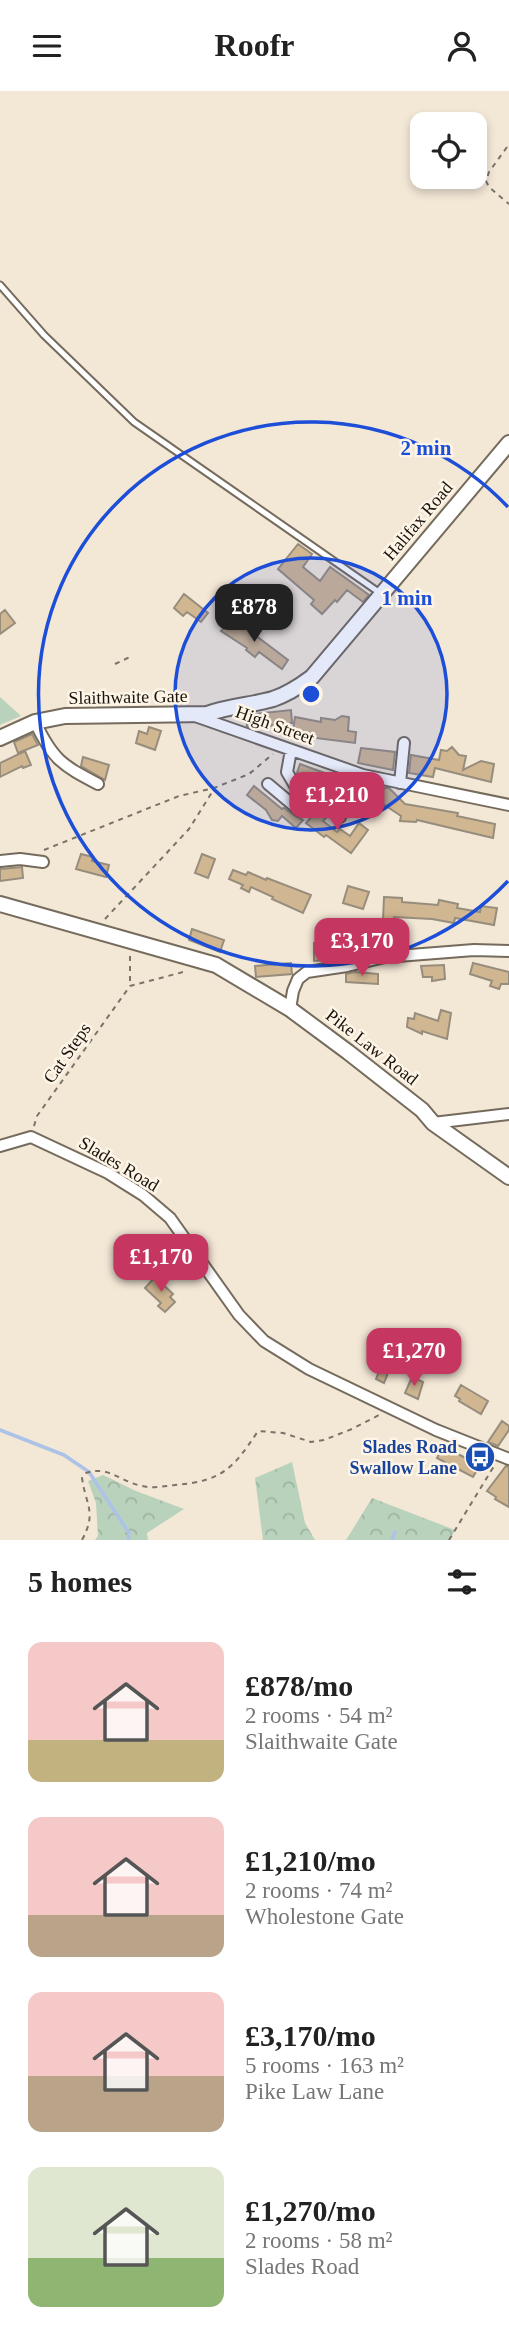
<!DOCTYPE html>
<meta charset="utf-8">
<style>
:root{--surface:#fff;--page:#f2f2f2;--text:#222;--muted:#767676;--accent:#c53661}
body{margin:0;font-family:"Times New Roman",serif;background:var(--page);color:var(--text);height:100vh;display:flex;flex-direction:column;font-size:26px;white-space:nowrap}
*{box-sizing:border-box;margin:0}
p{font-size:23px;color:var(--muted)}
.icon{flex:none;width:38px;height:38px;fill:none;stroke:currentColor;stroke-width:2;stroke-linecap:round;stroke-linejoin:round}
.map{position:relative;height:1449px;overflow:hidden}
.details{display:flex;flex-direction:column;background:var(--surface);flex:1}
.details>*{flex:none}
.controls{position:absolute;left:410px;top:21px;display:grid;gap:14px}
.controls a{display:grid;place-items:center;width:77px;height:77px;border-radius:14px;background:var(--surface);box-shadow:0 4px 10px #0003;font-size:35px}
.price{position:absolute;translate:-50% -60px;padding:0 16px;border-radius:14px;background:var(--accent);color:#fff;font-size:23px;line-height:46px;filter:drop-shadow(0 2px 4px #0008)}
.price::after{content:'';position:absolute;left:50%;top:42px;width:21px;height:16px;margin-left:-10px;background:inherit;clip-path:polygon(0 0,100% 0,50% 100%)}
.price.selected{background:#222;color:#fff}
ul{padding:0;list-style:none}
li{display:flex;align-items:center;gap:21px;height:175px;padding:0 28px}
li span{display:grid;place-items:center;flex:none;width:196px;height:140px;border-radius:14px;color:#555}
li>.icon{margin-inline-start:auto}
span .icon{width:84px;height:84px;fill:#fffc;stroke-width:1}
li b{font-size:30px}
h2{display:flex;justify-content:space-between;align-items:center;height:84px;padding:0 28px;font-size:30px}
header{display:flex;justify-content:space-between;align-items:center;height:91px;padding:0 28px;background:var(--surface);font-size:32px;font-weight:700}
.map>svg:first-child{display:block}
</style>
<header><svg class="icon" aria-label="menu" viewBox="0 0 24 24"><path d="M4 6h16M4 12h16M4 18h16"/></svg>Roofr<svg class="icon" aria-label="person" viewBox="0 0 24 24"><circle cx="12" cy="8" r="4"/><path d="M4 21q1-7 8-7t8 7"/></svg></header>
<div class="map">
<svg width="509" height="1449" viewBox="0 0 509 1449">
<defs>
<pattern id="forest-crowns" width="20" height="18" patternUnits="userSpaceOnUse" patternTransform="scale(1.75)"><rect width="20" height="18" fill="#b9d2bc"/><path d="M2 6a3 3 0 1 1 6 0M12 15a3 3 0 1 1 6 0" fill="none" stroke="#9eb3a0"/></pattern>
</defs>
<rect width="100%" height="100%" fill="#f3e7d6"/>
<!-- green -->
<path fill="#b9d2bc" d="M0,606L21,625L0,634Z"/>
<!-- forest -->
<path fill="url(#forest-crowns)" d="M292,1371L305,1432L315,1449H263L255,1387Z
M103,1384L136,1400L184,1418L147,1442L148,1449H95L98,1445L96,1412L88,1390Z
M372,1407L455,1439L450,1449H346Z"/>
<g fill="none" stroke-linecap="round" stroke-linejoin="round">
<!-- stream -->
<path stroke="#acc3e7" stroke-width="3.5" d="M0,1339L64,1364L89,1381L129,1442L128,1449
M392,1449L395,1441"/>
</g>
<!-- building -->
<path fill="#d0b792" stroke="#978d7d" stroke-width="2" d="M298,453L312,463L303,476L320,490L330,476L369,504L363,511L347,499L337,511L335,509L322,523L311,513L314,509L278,478Z
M184,503L208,522L201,531L187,521L183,525L174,517Z
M5,519L15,532L0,543V523Z
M230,530L241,538L243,535L288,569L282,578L259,561L255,566L246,559L247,557L221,540Z
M291,619L292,632L252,637L247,635L245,624Z
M342,625L349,626L348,640L356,641L355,652L292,644L295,626L321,631V627L335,629Z
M149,636L161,640L155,659L136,652L139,640L147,643Z
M32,643L38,654L18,662L14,651Z
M452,656L459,664L466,665L463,679L481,670L494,673L491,691L435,677L433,686L409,682L411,664L439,669L441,659L447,660Z
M361,657L395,661L393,679L358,672Z
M25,660L31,674L23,677L22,675L0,686V672Z
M83,666L109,674L105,689L81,675Z
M300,673L325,682L324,685L358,701L353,712L342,707L340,711L328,705L330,702L321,696L310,692L311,689L298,685L297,682Z
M254,695L282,718L284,717L295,725L303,729L296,737L282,725L278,730L272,729L266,719L247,704Z
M385,697H389L405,713L458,722L457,725L495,733L493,747L417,729L416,731L400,730L401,725L383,713L378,718L368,707L375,701L377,704Z
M317,719L327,726L323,730L337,741L340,738L350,745L359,732L368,739L351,762L326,744L324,746L306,732Z
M81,763L93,766L92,770L109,774L106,786L76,778Z
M202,763L215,768L208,787L195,782Z
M22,776L23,787L0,790V778Z
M233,779L246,784L248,781L266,789L267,787L311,804L303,822L272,808L273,806L251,796L249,801L241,797L243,794L229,788Z
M348,795L369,801L363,818L343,812Z
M384,806L402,807V811L438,814L439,809L458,813L457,817L480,821L481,815L497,817L494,834L455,827L454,832L432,828L394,826V829H383Z
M192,838L224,849L220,861L189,849Z
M314,852L338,853V868L314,870Z
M291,872L292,883L256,886L255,875Z
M473,872L509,881V893H501L499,898L490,895L492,890L470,883Z
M444,874L445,888L432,890V886H423L421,875Z
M355,881L378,883V893L346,891V883Z
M441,919L451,922L447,948L422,940V943L407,936L408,927L414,928L415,922L438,930Z
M155,1186L173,1203L170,1206L175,1211L165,1221L158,1215L161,1212L145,1197Z
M380,1278L388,1282L384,1292L376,1288Z
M412,1286L423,1291L418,1308L405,1302Z
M461,1294L488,1310L481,1323L459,1310L460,1308L455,1305Z
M502,1330L509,1335V1339L498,1355L488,1351Z
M443,1355L475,1372L473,1376L477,1379L473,1386L437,1367Z
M506,1375L509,1376V1416L495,1408L496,1406L487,1400Z"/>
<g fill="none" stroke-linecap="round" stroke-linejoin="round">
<!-- service casing -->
<g stroke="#756b5c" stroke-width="9">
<path id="service" d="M0,194L44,244L134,331L380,502"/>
</g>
<!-- minor casing -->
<g stroke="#756b5c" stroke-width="14">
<path id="minor" d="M195,625L363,684L509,714
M35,631C53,669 62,674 98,693
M291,659L287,681L294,693L340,726
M400,692L404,652
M268,693L299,719L306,720L316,709
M0,770L20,768L43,771
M290,918L293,900L298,888L307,881L347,875L385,866L474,859L509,860
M433,1032L509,1023
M0,1055L31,1046L108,1082L143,1104L170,1127L239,1224L264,1250L309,1278L436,1339L509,1368"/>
</g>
<!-- tertiary casing -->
<g stroke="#756b5c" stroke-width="18">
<path id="tertiary" d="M0,647L35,631L65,625L207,623C229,615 252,614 273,608C288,603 300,595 312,586L509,352
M0,813L216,874L290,918L348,961L422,1019L433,1032L509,1086"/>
</g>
<!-- path -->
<path stroke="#7b7368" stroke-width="2" stroke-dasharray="5 5" stroke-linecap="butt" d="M507,56L489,81L486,90L489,96L509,113
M115,573L132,565
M44,759L179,705L214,697L249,683L273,663
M105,828L189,738L214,698
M130,865V894
M34,1035L37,1025L130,895L187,880
M82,1449C97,1421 86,1415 82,1387L86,1382C108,1374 121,1391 142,1395C153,1398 164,1395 175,1394C222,1390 233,1378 258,1340L283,1342L311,1351L324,1349L352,1338L379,1324
M449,1449L494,1375"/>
<!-- service -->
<use href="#service" stroke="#fff" stroke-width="5"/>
<!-- minor -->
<use href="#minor" stroke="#fff" stroke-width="10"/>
<!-- tertiary -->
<use href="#tertiary" stroke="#fff" stroke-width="14"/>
</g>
<!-- distance rings -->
<circle cx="311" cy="603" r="136" fill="#1d4ed8" fill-opacity=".12"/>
<g fill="none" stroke="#1d4ed8" stroke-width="3.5">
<circle cx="311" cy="603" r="136"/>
<path d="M508 790A272 272 0 1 1 508 416"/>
</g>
<!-- icons -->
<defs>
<g id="bus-disc" transform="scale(1.575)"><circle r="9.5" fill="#1a4fb4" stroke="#fef5e7"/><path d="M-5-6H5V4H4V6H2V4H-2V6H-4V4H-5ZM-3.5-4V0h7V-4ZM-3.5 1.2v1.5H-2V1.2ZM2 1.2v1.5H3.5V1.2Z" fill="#fff"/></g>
</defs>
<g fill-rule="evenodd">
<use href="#bus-disc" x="480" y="1366"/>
</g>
<g text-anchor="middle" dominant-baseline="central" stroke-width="5" stroke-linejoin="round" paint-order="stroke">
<!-- street labels -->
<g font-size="18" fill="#18140e" stroke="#fef5e7">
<text transform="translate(418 430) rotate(-50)">Halifax Road</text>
<text transform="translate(128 606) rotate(-1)">Slaithwaite Gate</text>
<text transform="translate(275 634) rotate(20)">High Street</text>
<text transform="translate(372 956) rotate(38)">Pike Law Road</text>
<text transform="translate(67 962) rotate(-55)">Cat Steps</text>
<text transform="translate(119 1073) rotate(31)">Slades Road</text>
</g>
<!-- transit labels -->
<g font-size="18" font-weight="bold" fill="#164399" stroke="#fef5e7" text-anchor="end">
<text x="457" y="1356">Slades Road<tspan x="457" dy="21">Swallow Lane</tspan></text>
</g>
</g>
<circle cx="311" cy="603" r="10" fill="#1d4ed8" stroke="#fef5e7" stroke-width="3.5"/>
<g font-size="21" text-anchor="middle" font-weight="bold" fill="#1d4ed8" stroke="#fef5e7" stroke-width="5" stroke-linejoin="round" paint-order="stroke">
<text x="426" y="364">2 min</text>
<text x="407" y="514">1 min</text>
</g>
</svg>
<div class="controls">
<a><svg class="icon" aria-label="locate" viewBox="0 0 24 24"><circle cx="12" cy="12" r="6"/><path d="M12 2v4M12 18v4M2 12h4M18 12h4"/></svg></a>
</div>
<b class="price selected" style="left:254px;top:553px">£878</b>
<b class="price" style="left:337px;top:741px">£1,210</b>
<b class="price" style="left:362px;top:887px">£3,170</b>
<b class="price" style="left:161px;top:1203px">£1,170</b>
<b class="price" style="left:414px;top:1297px">£1,270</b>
</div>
<section class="details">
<h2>5 homes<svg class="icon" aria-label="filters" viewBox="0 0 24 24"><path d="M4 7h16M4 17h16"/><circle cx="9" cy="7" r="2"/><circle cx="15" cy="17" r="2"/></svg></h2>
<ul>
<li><span style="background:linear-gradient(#f6c9c9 70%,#c2b280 0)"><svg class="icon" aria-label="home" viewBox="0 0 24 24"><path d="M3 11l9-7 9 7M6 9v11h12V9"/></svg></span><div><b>£878/mo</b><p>2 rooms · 54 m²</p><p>Slaithwaite Gate</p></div></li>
<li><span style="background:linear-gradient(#f6c9c9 70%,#b9a48a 0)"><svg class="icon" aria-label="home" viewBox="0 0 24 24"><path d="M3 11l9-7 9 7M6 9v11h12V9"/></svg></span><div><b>£1,210/mo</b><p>2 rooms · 74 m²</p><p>Wholestone Gate</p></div></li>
<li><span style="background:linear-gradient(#f6c9c9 60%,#b9a48a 0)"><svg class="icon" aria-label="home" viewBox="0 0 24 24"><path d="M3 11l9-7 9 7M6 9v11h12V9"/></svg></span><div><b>£3,170/mo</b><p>5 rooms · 163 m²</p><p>Pike Law Lane</p></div></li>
<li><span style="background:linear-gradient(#dfe7d0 65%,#8fb573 0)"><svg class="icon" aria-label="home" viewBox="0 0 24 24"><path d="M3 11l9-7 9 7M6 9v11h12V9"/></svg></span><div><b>£1,270/mo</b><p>2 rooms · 58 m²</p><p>Slades Road</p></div></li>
</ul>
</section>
